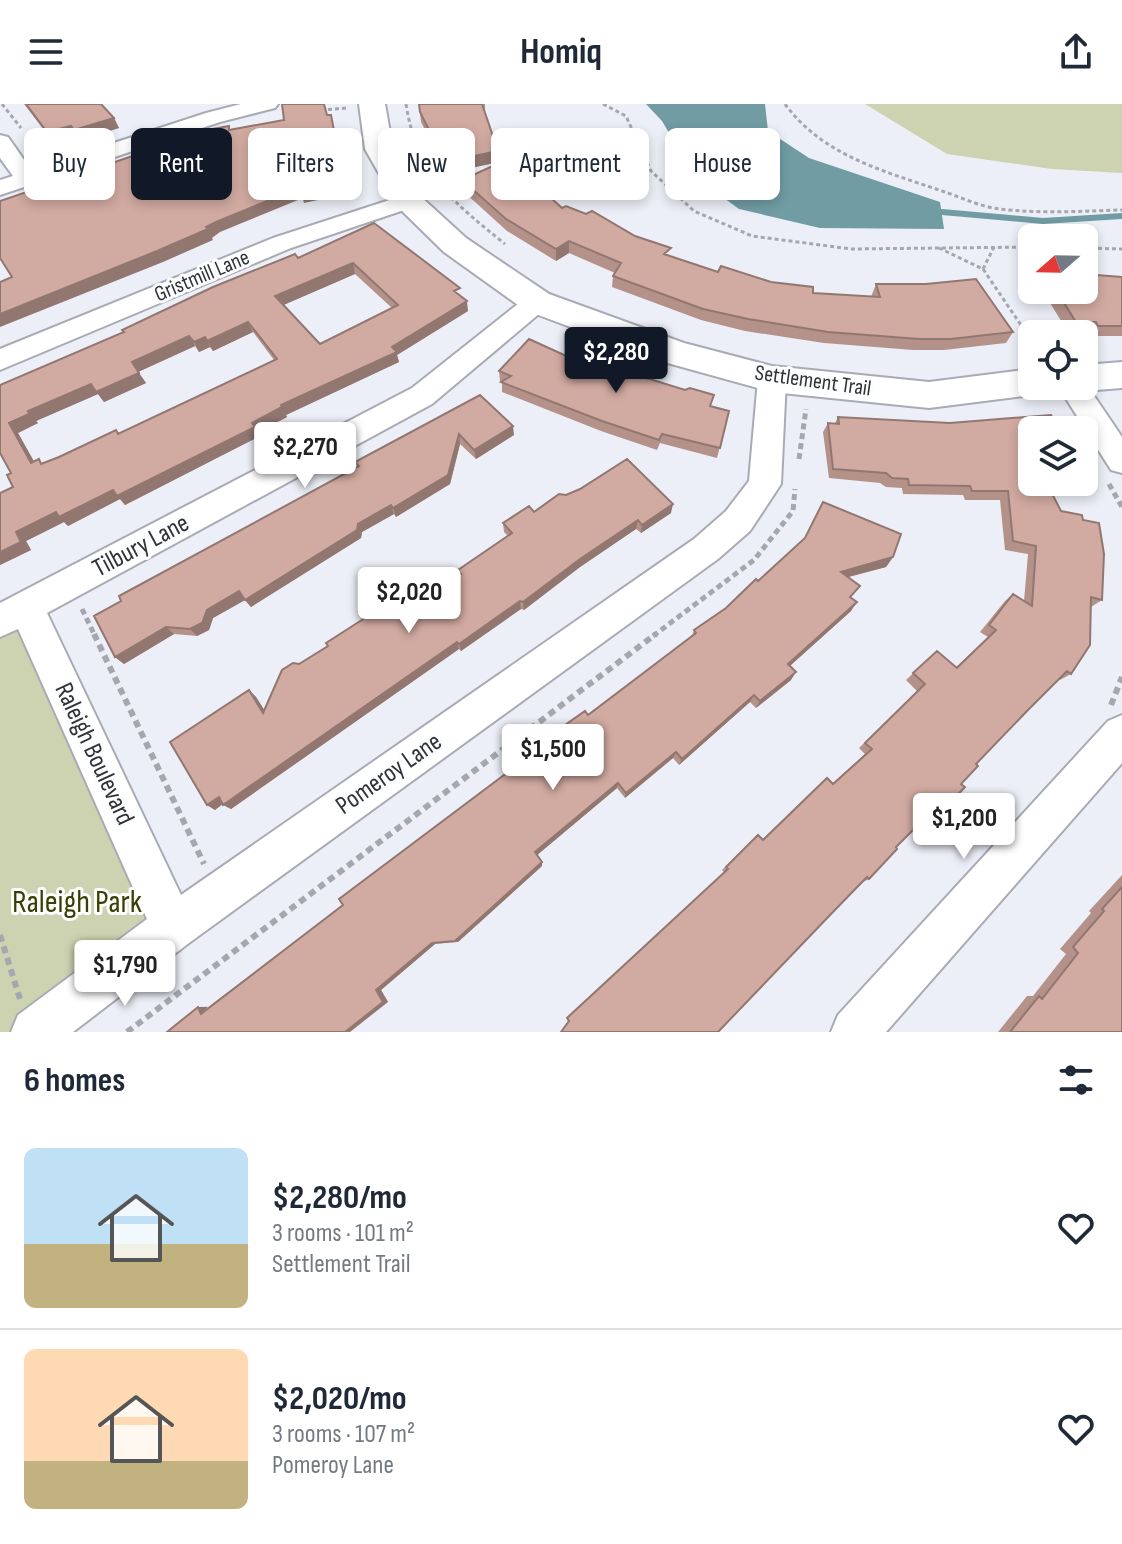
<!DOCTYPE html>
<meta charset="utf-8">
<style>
:root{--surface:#fff;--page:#f6f6f7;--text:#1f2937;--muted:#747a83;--line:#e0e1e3;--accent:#111827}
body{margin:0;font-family:"Sofia Sans Condensed",sans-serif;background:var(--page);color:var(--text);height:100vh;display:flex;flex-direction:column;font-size:30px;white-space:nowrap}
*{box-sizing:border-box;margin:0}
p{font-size:26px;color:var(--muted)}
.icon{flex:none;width:44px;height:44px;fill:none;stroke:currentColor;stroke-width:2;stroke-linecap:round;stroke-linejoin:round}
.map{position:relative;height:928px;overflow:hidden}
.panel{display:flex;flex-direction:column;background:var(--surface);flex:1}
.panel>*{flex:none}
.top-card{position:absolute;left:24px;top:24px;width:1074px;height:72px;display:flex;gap:16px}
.needle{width:52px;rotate:250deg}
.controls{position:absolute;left:1018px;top:120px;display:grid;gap:16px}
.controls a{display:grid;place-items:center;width:80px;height:80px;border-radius:12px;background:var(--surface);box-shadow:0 4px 12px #0003;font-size:40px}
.price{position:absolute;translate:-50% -68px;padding:0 18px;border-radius:8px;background:#fff;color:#222;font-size:26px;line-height:52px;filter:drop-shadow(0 2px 4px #0008)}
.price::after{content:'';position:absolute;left:50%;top:48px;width:24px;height:18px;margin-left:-12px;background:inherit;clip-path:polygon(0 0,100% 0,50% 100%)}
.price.current{background:var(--accent);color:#fff}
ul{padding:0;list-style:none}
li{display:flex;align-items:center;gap:24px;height:200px;padding:0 24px}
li+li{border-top:2px solid var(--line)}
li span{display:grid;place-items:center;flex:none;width:224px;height:160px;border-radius:12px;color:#555}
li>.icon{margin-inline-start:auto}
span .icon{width:96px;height:96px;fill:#fffc;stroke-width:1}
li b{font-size:34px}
h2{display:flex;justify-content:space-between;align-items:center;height:96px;padding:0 24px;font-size:34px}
.tag{padding:0 28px;border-radius:12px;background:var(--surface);box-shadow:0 4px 12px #0003;font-size:28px;line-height:72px}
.tag.current{background:var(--accent);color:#fff}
header{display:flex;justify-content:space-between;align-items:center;height:104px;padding:0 24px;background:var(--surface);font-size:36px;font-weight:700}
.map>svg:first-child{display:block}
</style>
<header><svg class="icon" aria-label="menu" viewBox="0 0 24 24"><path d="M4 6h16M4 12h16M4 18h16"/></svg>Homiq<svg class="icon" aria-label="share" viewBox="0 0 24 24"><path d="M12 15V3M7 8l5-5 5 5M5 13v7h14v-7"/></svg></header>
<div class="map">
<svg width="1122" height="928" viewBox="0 0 1122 928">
<rect width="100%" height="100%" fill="#edeff8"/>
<!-- green -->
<path fill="#cdd2b1" d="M865,0H1122V69L1052,65L947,50Z
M26,503L173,823L35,928H0V517Z"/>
<!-- water -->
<path fill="#719ca4" d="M646,0H765L768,27L809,54L940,98L944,125L820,124L739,105L695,73L662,17Z"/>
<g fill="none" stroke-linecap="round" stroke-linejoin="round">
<!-- stream -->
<path stroke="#719ca4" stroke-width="6" d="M942,108L1043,117L1122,112"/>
<!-- minor casing -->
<g stroke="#a8abb3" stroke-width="4">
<path id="minor" d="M241,0H278L275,4L220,18L0,91V76L13,72L0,54V31L8,33L31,66L206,9Z
M408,90L416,92L420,97L416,102L291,144L0,266V245L273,134Z
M537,189L546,192L550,198L546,204L432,300L47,509L181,791L694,435L726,407L749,377L758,275L762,268L772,265L782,268L786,275L781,380L750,427L718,455L189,839L73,928H11L18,911L147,815L18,525L0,533V499L412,284L528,192Z
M1084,277L1122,333V369L1111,366L1058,282H1084Z
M1122,611V659L886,928H831L838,911L1108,617Z"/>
</g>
<!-- tertiary casing -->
<g stroke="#a8abb3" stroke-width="4">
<path id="tertiary" d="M359,0H385L393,45L420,92L466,134L549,190L684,239L772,262L929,278L1032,265V282H1047L1045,287L1032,291L929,304L772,288L664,258L525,206L444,148L398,103L365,45Z
M1122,258V284L1084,287L1071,282H1084V261Z"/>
</g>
<!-- path-far2 -->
<path stroke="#a5a7ae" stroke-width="3" stroke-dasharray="4 3" stroke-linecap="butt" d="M2,0L21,24
M406,0C417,71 452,97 505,140
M603,0L626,12L651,67L694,107L752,132L851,145L1032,143
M785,0C823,52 884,67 942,87C960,93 981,103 1000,105C1041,110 1081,107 1122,106
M321,6L347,4
M939,144L983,165L1027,230
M1084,144L1122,145
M983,165L994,143"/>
<!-- path-far1 -->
<path stroke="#a5a7ae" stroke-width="5" stroke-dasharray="6 4" stroke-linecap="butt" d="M1026,228L1032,237
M799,355L806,305
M1109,380L1122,403
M82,505L95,532
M653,532L754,456L793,407L795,385"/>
<!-- path -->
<path stroke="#a5a7ae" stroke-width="6" stroke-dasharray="7 5" stroke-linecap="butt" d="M94,530L204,760
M1111,601L1122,573
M0,831L20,895
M127,928L656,530"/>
<!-- minor -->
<use href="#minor" fill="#fff" fill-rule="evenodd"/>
<!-- tertiary -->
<use href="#tertiary" fill="#fff" fill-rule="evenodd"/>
</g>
<!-- wall -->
<path fill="#b4928a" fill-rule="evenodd" d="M24,0H101L114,14L119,24L80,36L76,32L53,38Z
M419,0H485V5H484L498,47L499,58L447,69L421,18Z
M462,76L562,104L669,152L718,168L813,189L871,193L876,180L1013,228L1006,239L944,246H913L824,239L745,227L701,216L612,183L613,172L615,169L569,149L556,157L507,127L464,88Z
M374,119L461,192L468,207L397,251L399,258L286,311L287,313L258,328L260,332L125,401L120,395L68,422L64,418L26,437L31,446L0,461V389L13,383L0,281L298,154ZM355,170L392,204L320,240L283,201ZM253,228L274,256L119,330L43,359L34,358L18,329L38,319L36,317L98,290L104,298L146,279L138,268L195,242L199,248L210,243L213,247Z
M1122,173V232H1090L1087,228H1068L1042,186H1084Z
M499,267L626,268L711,302L729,307L717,354L660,339L657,346L601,327L502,288V278L500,277Z
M480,291L514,331L476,355L460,340L450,380L396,413L394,410L362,428L361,434L251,503L245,496L213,514L209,526L197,532L174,530L124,560L115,553L357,363L355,358Z
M838,313L1032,378L1102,496L1091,503L1071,570L1060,576L1059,575L976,660L940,709L932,713L929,710L896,743L869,775L863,778L831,810L724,768L722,766L754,735H763L821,679H833L865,650L859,644L917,587L906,576L937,547L956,563L988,533L980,528L1005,497L1013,490L1024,497L1028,450L1005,446L1000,396H965L963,391L903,390L902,384L886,383L880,379L829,374L823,328L828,319H835Z
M534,408L671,409L641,429L636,425L580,463L524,506L521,505L461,547L459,545L231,705L223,700L215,706L207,701L249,586L256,593L265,607L299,560L417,499L459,471L458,466L508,432L504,428L503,419Z
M893,453L886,463L849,473L851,494V507L790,562L791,576L756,604L750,598L679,661L673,654L625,694L617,684L537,751L542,762L458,838L435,840L381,886L388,898L198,903H208L343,801L515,663L514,659L588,611L692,532L694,526L726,504L758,477Z
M1122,771V928H998L1027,892H1033L1066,850L1060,845L1091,809L1089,807Z"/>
<!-- shaded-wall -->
<path fill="#927771" d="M114,14L119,24L80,36L74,26Z
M71,22L76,32L53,38L47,28Z
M498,47L499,58L447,69L445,58Z
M348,67L351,78H348L350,89L304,99L301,88Z
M299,84L303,94L220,128L212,134L213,136L163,158L0,223V210L206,123L216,118Z
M569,137V149L556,157V145Z
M353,159L355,170L279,203L275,192Z
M467,197L468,207L397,251L399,258L286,311L287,313L258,328L260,332L125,401L120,395L68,422L64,418L26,437L31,446L0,461V448L16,428L56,408L113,386L252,319L281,301L392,243Z
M248,218L253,228L213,247L207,237Z
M189,232L195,242L138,268L132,258Z
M205,233L210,243L199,248L194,238Z
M139,269L146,279L104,298L98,290L36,317L38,319L18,329L40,368L31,359L9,319L28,307L91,280Z
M513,322L514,331L476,355L474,346Z
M459,330L460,340L450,380L396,413L393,404Z
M673,400L671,409L641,429L642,421Z
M391,401L394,410L362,428L361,434L251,503L245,496L213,514L209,526L197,532L190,525L207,506Z
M638,416L636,425L580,463L524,506L523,498L580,455Z
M893,453L886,463L836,476L841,468Z
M520,497L521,505L461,547L459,540Z
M857,498L851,507L783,568L788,560Z
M166,523L174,530L124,560L115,553Z
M457,538L459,545L231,705L223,701Z
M796,568L791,576L756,604L760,597Z
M249,586L256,593L270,615L263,609Z
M754,591L750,598L679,661L682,655Z
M676,648L673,654L625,694L626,689Z
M618,679L617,684L536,752L535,748Z
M219,693L226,697L215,706L207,701Z
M542,758V762L458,838L455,837Z
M432,839L435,840L381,886L388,898L350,928H345L376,886Z
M198,903H208L201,910Z"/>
<!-- building -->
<path fill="#d1aaa1" stroke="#927771" stroke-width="2" fill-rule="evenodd" d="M26,0H101L114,14L74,26L71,22L47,28Z
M282,0H324L327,11H331L337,42L348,67L344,68L348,78L301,88L299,84L216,118L206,123L208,125L157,147L0,210V178L12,173L0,154V97L212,25L229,22V26L284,16Z
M419,0H482L498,47L445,58L420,8Z
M508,55L562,104L566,102L586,110L592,107L635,132L671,144L664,150L718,168L721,162L771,178L813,183V189L880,193L876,180H926L976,175L1013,228L951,235H919L828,228L748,215L703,205L613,172L621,159L569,137L556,145L506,115L462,76Z
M374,119L460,184L454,187L467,197L392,243L397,248L281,301L282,303L252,319L255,323L117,392L113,386L59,413L56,408L16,428L21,438L0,448V389L13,383L7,371L11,369L0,349V281L124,228L122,226L213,183L295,150L298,154ZM353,159L398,201L320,240L275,192ZM248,218L277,255L118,330L116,326L59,353L41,360L39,355L31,359L9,319L29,310L28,307L91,280L96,288L139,269L132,258L189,232L194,238L205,233L207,237Z
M1084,170L1122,173V222H1098L1096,218H1076L1056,186H1084Z
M529,235L575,256L580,250L590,253L592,251L627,264L624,267L685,286L690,284L714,291L710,302L729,307L720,344L662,330L659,336L602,317L501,278L511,272L499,267Z
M480,291L513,322L474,346L459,330L448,371L393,404L391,401L358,420L357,426L245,496L239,487L207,506L202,519L190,525L166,523L115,553L94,512L121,497L119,492L359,362L355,358Z
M1051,311L1061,326H1032V378H1046L1061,407L1082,411L1083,416L1099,419L1104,450L1102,496L1091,493L1090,541L1071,570L1067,567L1028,606L976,660L978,662L961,680L965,683L940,709L935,704L896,743L897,745L869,775L867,773L831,810L718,928H561L569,917L567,914L728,765L726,763L758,731L763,736L827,674L833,680L872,645L865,639L925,580L913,569L937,547L957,564L996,526L989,521L1013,490L1032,502L1036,442L1013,437L1008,387H972L970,382L909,381L908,375L892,374L886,369L833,365L828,319L839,320L838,313L950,319Z
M627,355L673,400L642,421L638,416L580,455L523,498L520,497L459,540L457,538L223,701L219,693L207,701L170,638L249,586L263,609L282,566L293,559L299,560L328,542L326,539L407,487L417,499L461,470L458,466L512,429L503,419L529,402L534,408L559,390L566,391L580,385Z
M823,398L901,430L893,453L841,468L860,482L850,493L857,498L788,560L796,568L760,597L754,591L682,655L676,648L626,689L618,679L535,748L542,758L455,837L432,839L376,886L383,898L345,928H167L198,903L201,910L343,801L339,795L516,662L514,659L541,638L585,607L588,611L696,529L694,526L726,504L756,475L758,477L805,434Z
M1122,783V928H1010L1039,892L1042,895L1078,849L1073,843L1104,807L1102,805Z"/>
<g text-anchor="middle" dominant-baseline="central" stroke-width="6" stroke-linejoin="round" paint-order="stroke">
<!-- far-street labels -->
<g font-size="22" fill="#313235" stroke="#fcfdfe">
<text transform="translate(202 172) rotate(-23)">Gristmill Lane</text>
<text transform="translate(813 277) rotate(8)">Settlement Trail</text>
</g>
<!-- street labels -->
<g font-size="26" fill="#313235" stroke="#fcfdfe">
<text transform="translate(141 442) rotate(-28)">Tilbury Lane</text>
<text transform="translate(94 650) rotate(65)">Raleigh Boulevard</text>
<text transform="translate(389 670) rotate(-35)">Pomeroy Lane</text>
</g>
<!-- near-park labels -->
<g font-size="32" fill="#3b3f02" stroke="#fcfdfe">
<text x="77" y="798">Raleigh Park</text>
</g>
</g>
</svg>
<div class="controls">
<a><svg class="needle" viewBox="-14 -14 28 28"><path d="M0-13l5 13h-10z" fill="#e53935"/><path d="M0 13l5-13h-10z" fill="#747a83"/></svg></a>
<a><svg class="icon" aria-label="locate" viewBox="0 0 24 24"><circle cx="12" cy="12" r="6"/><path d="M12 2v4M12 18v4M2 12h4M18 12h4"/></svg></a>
<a><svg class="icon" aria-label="layers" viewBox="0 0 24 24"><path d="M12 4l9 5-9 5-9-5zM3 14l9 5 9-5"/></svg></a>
</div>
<b class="price current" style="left:616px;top:291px">$2,280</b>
<b class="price" style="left:305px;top:386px">$2,270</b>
<b class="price" style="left:409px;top:531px">$2,020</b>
<b class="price" style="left:553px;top:688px">$1,500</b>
<b class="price" style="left:964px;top:757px">$1,200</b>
<b class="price" style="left:125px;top:904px">$1,790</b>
<div class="top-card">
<a class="tag">Buy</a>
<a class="tag current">Rent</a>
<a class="tag">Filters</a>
<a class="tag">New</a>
<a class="tag">Apartment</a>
<a class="tag">House</a>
</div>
</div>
<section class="panel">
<h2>6 homes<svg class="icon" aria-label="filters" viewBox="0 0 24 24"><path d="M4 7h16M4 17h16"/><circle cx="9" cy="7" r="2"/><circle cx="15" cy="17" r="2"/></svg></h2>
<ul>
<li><span style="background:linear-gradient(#bfe0f5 60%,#c2b280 0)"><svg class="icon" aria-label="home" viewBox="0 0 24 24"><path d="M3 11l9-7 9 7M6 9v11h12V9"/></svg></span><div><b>$2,280/mo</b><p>3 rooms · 101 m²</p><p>Settlement Trail</p></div><svg class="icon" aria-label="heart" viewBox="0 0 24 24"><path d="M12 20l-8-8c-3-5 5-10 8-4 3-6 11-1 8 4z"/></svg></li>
<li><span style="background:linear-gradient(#ffd9b3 70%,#c2b280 0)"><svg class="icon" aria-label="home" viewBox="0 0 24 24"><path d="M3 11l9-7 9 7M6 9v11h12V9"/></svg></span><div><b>$2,020/mo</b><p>3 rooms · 107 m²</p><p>Pomeroy Lane</p></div><svg class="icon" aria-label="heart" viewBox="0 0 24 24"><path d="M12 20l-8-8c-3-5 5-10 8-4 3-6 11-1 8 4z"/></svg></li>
</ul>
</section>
